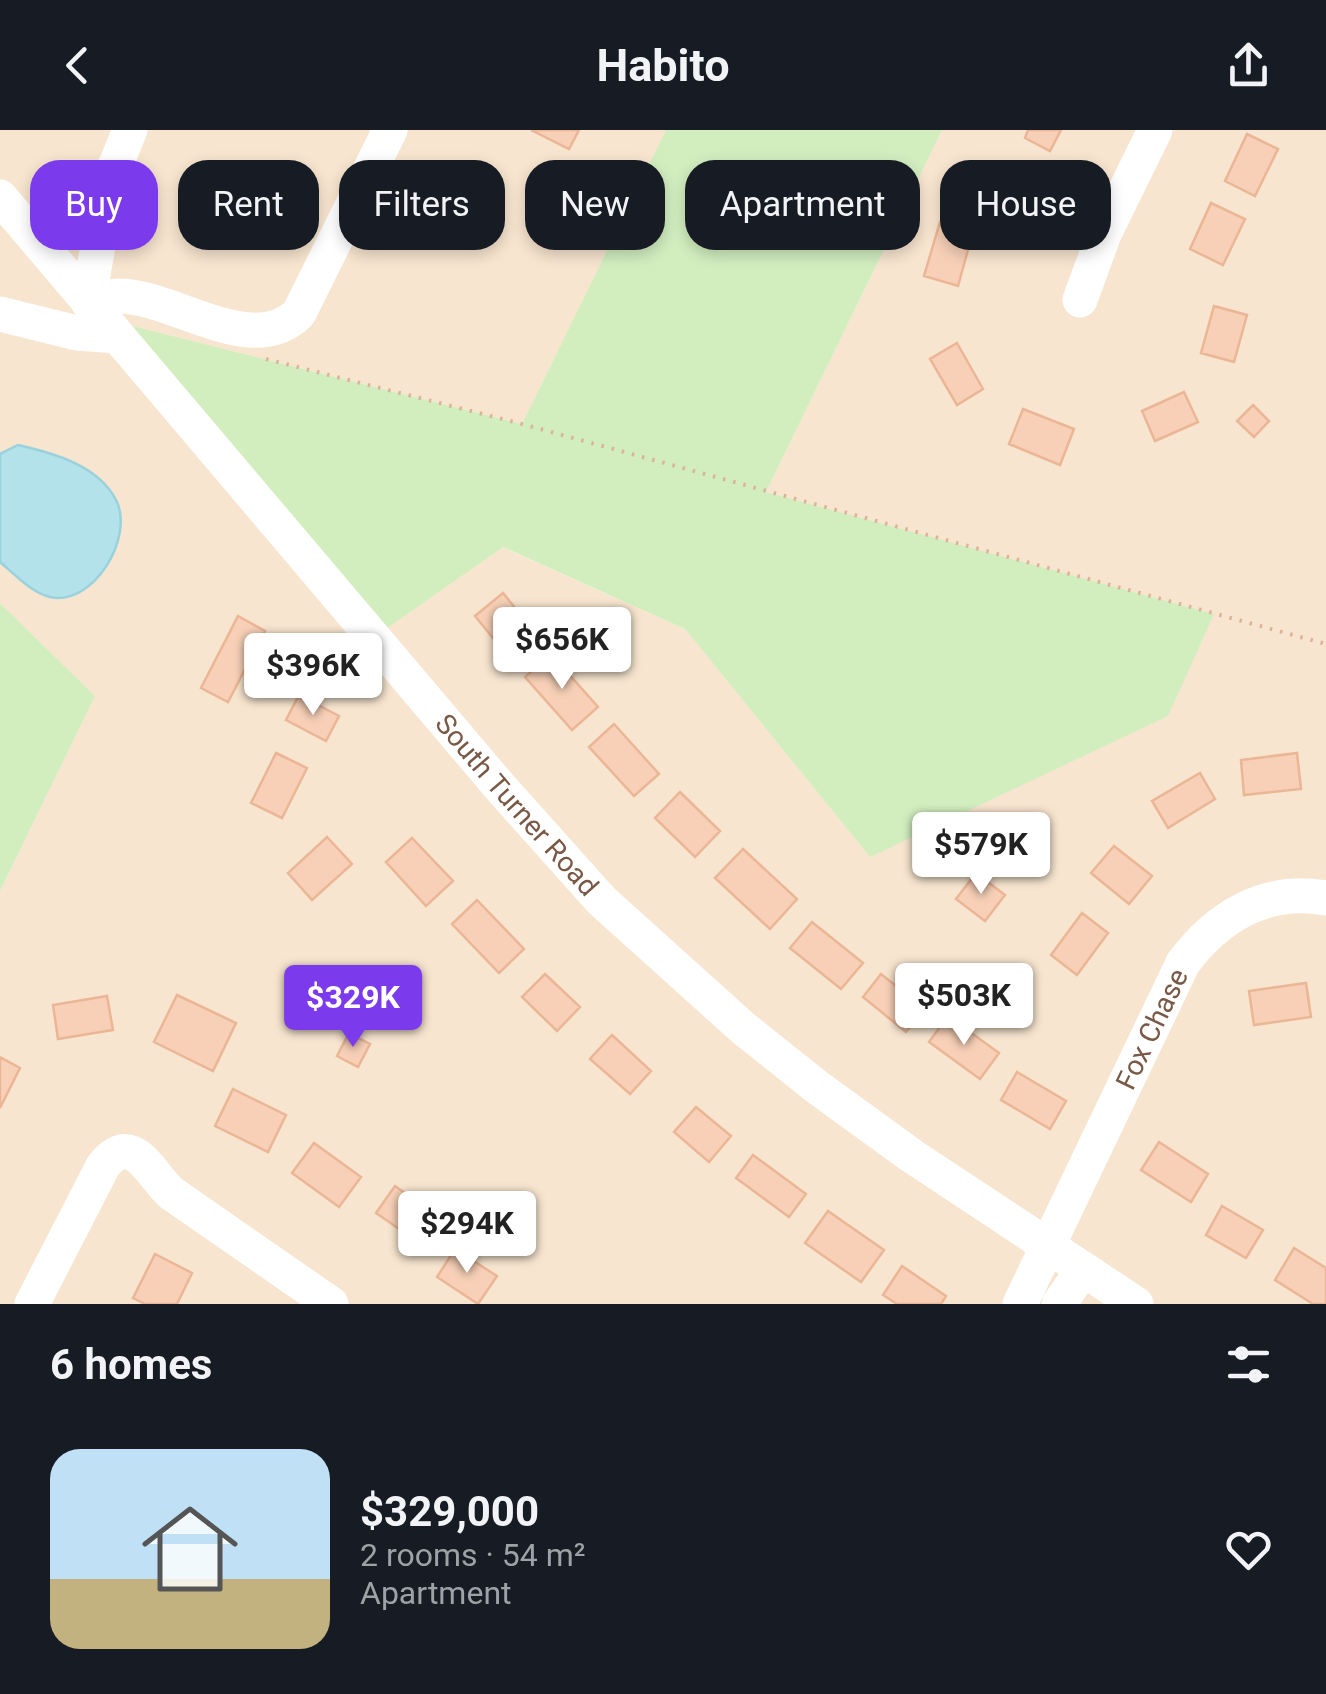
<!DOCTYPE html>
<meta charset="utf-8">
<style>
:root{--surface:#171b24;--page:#20242c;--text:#f1f3f6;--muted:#9ea1a6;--line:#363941;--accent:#7c3aed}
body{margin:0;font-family:Roboto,sans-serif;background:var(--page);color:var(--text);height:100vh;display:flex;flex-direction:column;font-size:38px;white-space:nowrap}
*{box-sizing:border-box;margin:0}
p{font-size:32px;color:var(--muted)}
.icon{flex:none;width:55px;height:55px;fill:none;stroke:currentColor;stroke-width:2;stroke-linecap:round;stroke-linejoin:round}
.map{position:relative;height:1174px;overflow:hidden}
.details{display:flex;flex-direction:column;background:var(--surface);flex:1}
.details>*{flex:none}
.hud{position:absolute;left:30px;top:30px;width:1268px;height:90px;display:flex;gap:20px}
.price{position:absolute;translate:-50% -85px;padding:0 22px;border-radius:10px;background:#fff;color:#222;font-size:32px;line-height:65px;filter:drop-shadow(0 2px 5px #0008)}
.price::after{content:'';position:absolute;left:50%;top:60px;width:30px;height:22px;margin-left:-15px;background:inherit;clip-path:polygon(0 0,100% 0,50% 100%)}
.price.current{background:var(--accent);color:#fff}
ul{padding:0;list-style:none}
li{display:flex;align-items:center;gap:30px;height:250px;padding:0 50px}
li+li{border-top:2px solid var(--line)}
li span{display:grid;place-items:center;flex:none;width:280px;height:200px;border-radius:30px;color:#555}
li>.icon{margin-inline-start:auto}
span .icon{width:120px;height:120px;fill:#fffc;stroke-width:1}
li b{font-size:42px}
h2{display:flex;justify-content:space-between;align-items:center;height:120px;padding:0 50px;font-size:42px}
.pill{padding:0 35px;border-radius:30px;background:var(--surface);box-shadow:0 5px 15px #0003;font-size:35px;line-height:90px}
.pill.current{background:var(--accent);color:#fff}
header{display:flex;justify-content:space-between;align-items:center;height:130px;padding:0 50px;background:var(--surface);font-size:45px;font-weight:700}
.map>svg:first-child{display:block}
</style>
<header><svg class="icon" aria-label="back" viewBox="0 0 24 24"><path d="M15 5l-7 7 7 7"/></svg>Habito<svg class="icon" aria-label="share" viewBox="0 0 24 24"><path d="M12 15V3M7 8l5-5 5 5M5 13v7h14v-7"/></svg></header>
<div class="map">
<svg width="1326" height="1174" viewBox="0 0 1326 1174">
<rect width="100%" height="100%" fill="#fef3e2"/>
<!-- residential -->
<path fill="#f7e5cf" d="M0,0H666L522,294L129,195L373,507L502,417L685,499L870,727L909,402L766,362L942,0H1326V1174H0V761L95,566L0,473Z"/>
<!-- green -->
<path fill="#d2eebf" d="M666,0H942L766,362L1214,484L1168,586L870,727L685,499L503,417L373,508L129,195L522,294Z
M0,473L95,566L0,761Z"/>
<!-- water -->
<path fill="#b4e2ea" stroke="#99d2dd" stroke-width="2.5" d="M18,315C53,323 98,335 116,370C135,407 93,477 50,467C32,463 13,443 0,432V324Z"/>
<!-- building -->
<path fill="#f7d0b7" stroke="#ebb695" stroke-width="2.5" d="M531,0H579L569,19Z
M1028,0H1061L1050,21L1025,8Z
M1247,4L1278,19L1255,66L1225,51Z
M1007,32L1035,45L1014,88L986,74Z
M1211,73L1245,89L1223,135L1190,119Z
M940,92L973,102L958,156L924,146Z
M1214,176L1247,185L1234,232L1201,223Z
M957,213L983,259L957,275L930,229Z
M1184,262L1198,292L1155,311L1142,281Z
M1253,275L1269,291L1254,307L1237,291Z
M1023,279L1074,299L1060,335L1009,314Z
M503,463L538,506L510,529L475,486Z
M238,486L265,501L228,572L201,558Z
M551,524L598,577L572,600L525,547Z
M299,565L339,586L326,611L286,590Z
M614,594L659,644L634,666L589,617Z
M276,623L307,638L282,688L251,673Z
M1297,623L1301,659L1244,665L1241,630Z
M1200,643L1215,669L1168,698L1152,671Z
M680,662L720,701L695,727L655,688Z
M327,707L352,734L312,770L288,743Z
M412,708L453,751L426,776L386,732Z
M1114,716L1152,746L1129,774L1091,743Z
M743,719L797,769L770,799L715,748Z
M976,743L1005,765L985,791L956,769Z
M477,770L524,819L499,843L452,794Z
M1082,783L1108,803L1077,845L1051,825Z
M812,792L863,833L841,859L790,818Z
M545,844L580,877L557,901L522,867Z
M881,844L925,879L906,902L863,867Z
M1306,853L1311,887L1254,895L1249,861Z
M177,865L236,893L213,941L154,912Z
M107,866L113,900L58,909L53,875Z
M948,886L999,923L980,949L929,912Z
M349,903L370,914L358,937L337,926Z
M612,905L651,941L630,964L590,929Z
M0,927L20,938L0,978Z
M1017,942L1066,971L1050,999L1001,970Z
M233,959L286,985L268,1022L215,996Z
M696,977L731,1006L709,1032L674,1002Z
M1159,1012L1208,1044L1191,1072L1141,1040Z
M314,1013L361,1047L339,1077L292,1043Z
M753,1025L806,1064L789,1087L736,1048Z
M395,1056L436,1085L418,1112L376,1083Z
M1222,1076L1263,1100L1246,1128L1206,1105Z
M828,1081L884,1120L861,1152L805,1113Z
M1294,1118L1326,1138V1174H1313L1275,1150Z
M455,1119L497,1146L478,1174L437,1147Z
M155,1124L192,1143L177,1174H145L133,1168Z
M902,1136L946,1166L941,1174H897L883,1165Z"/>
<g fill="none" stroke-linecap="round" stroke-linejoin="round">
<!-- path -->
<path stroke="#dcb399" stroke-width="4" stroke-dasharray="2.5 8" stroke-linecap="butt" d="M266,229L522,294L1326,514"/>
<!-- minor -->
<g stroke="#fff" stroke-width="35">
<path d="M130,0L110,49L88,172C98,170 109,166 119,166C174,166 253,230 299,183L390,0"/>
<path id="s1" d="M0,67L500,657L601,770L743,898L817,957L912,1026L1136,1174"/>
<path d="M1080,170L1104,104L1155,0"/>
<path d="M0,184L77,203L117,206"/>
<path d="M32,1174L103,1036C132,998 151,1045 171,1063L331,1174"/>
<path id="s2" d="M1020,1174L1183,833C1217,787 1266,757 1326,768"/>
<path d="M1059,1174L1083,1140"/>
</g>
</g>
<g text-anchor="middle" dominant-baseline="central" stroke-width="10" stroke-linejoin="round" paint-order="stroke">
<!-- street labels -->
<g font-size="28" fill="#795845" stroke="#fff7ea">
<text stroke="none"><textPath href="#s1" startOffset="798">South Turner Road</textPath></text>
<text stroke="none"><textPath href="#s2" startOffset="305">Fox Chase</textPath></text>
</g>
</g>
</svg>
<b class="price" style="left:562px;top:562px">$656K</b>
<b class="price" style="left:313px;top:588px">$396K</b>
<b class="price" style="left:981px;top:767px">$579K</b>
<b class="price" style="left:964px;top:918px">$503K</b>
<b class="price current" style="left:353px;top:920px">$329K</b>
<b class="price" style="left:467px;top:1146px">$294K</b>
<div class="hud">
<a class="pill current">Buy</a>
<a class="pill">Rent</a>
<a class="pill">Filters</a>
<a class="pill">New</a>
<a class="pill">Apartment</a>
<a class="pill">House</a>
</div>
</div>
<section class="details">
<h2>6 homes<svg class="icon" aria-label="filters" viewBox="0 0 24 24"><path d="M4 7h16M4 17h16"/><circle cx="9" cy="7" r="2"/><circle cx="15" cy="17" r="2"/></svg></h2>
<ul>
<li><span style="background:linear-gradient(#bfe0f5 65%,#c2b280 0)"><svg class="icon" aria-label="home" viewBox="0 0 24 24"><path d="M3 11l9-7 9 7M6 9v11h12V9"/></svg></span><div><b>$329,000</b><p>2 rooms · 54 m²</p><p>Apartment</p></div><svg class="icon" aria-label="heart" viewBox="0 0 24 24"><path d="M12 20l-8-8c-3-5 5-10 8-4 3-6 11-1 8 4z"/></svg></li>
</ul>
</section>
